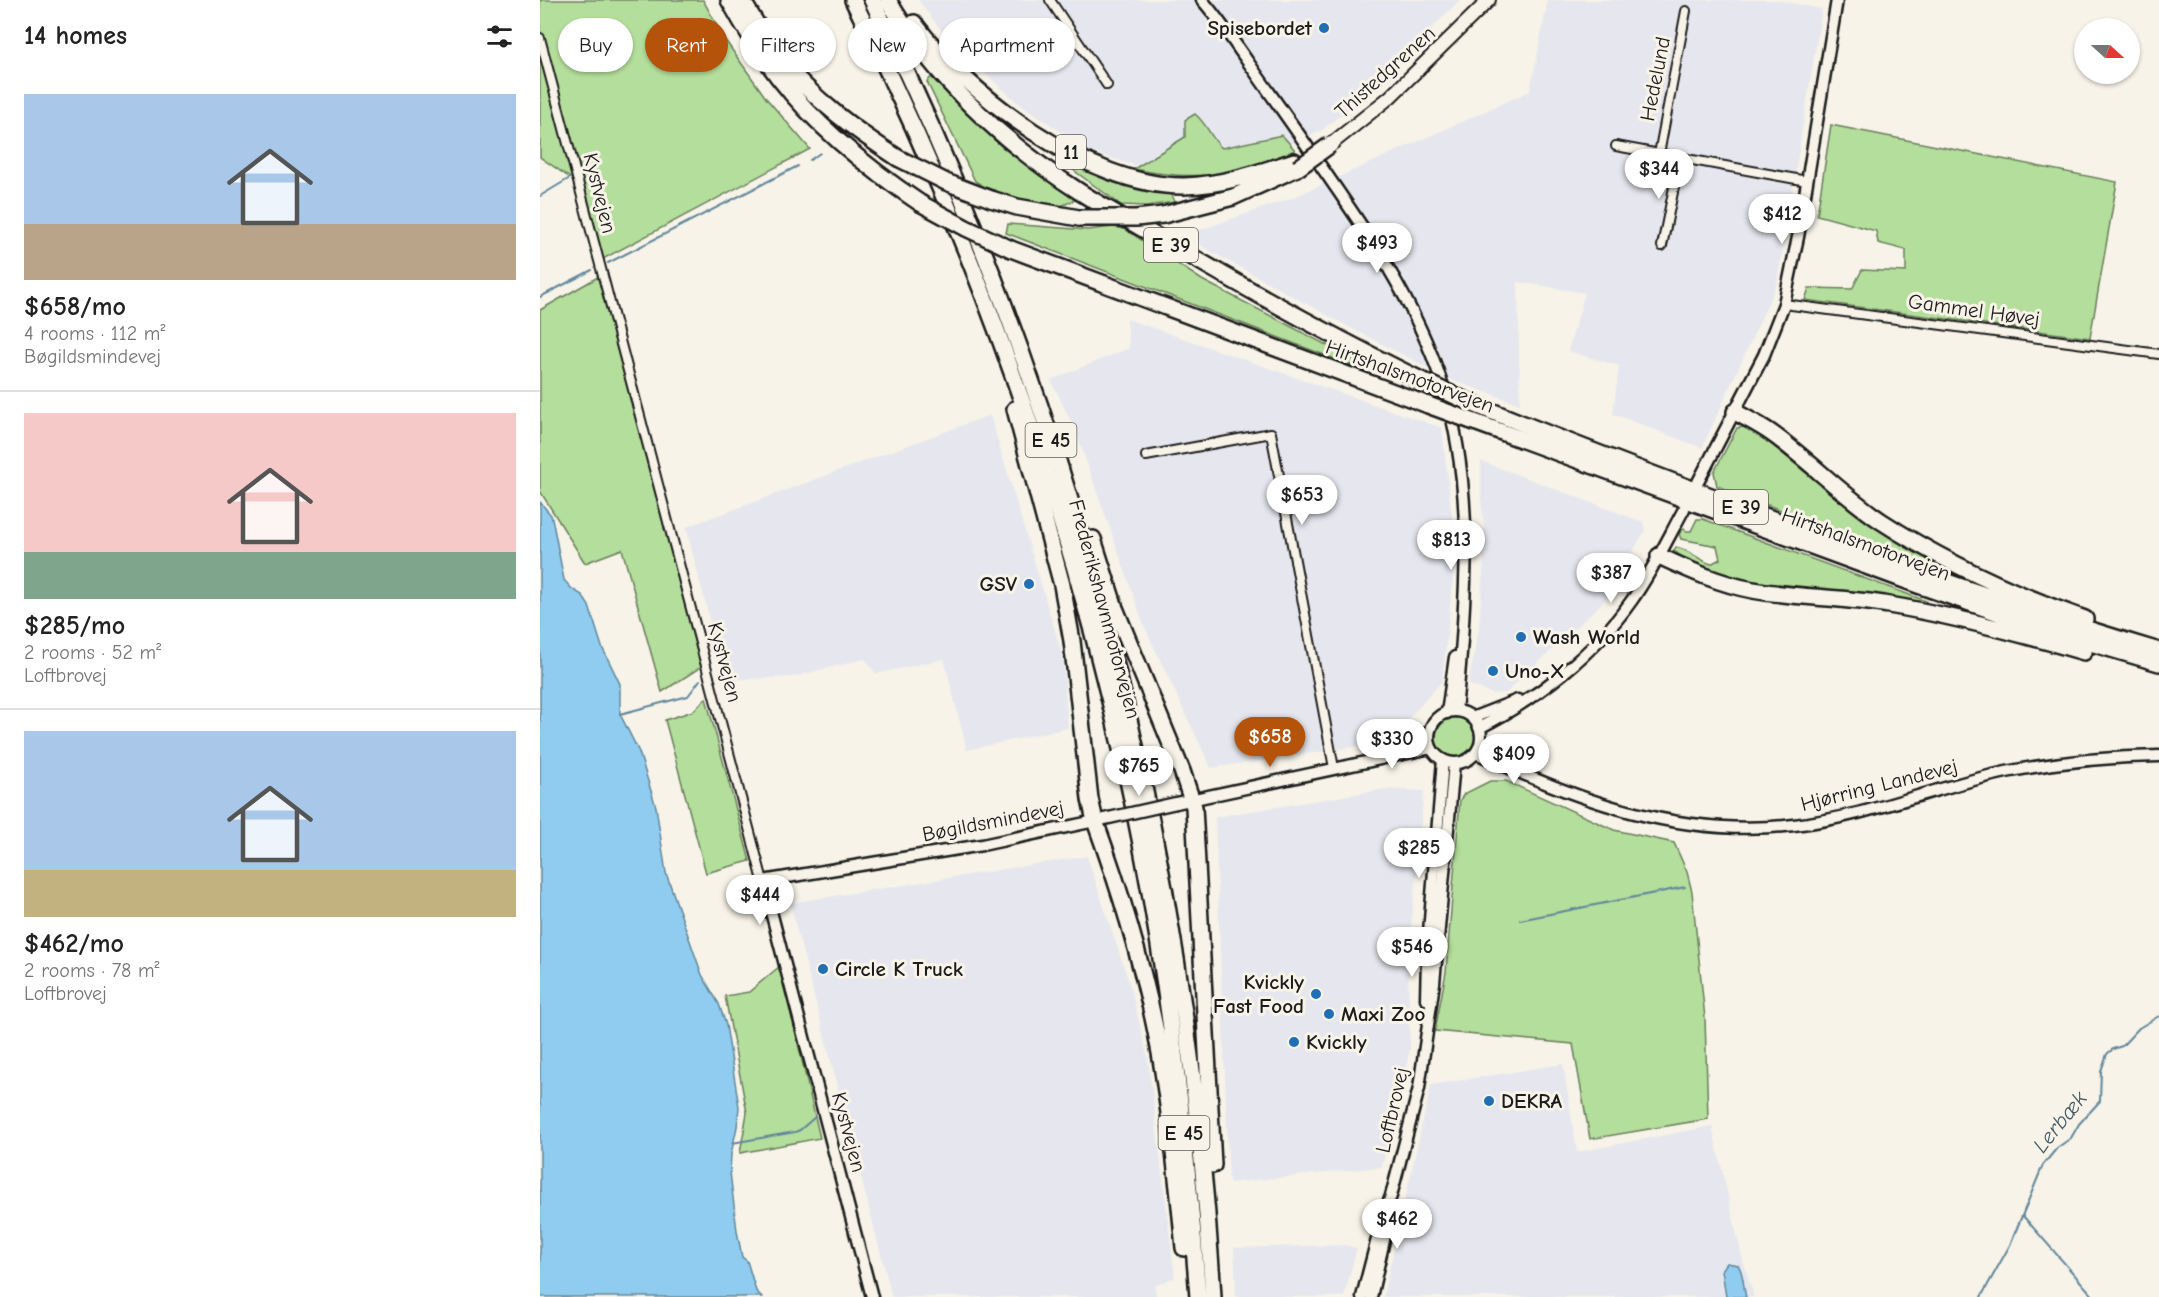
<!DOCTYPE html>
<meta charset="utf-8">
<style>
:root{--surface:#fff;--page:#f6f6f6;--text:#222;--muted:#767676;--line:#e0e0e0;--accent:#b45309}
body{margin:0;font-family:"Comic Neue",sans-serif;background:var(--page);color:var(--text);height:100vh;display:flex;flex-direction:column;font-size:22px;white-space:nowrap}
*{box-sizing:border-box;margin:0}
p{font-size:20px;color:var(--muted)}
.icon{flex:none;width:33px;height:33px;fill:none;stroke:currentColor;stroke-width:2;stroke-linecap:round;stroke-linejoin:round}
.map{position:relative;flex:1;overflow:hidden}
.sheet{display:flex;flex-direction:column;background:var(--surface);width:540px}
.sheet>*{flex:none}
.banner{position:absolute;left:18px;top:18px;width:570px;height:54px;display:flex;gap:12px}
.needle{width:39px;rotate:111deg}
.buttons{position:absolute;left:1534px;top:18px;display:grid;gap:12px}
.buttons a{display:grid;place-items:center;width:66px;height:66px;border-radius:50%;background:var(--surface);box-shadow:0 2px 4px #0004;font-size:30px}
.price{position:absolute;translate:-50% -51px;padding:0 14px;border-radius:21px;background:#fff;color:#222;font-size:20px;line-height:39px;filter:drop-shadow(0 2px 3px #0008)}
.price::after{content:'';position:absolute;left:50%;top:36px;width:18px;height:14px;margin-left:-9px;background:inherit;clip-path:polygon(0 0,100% 0,50% 100%)}
.price.active{background:var(--accent);color:#fff}
ul{padding:0;list-style:none}
li{display:grid;align-content:center;gap:12px;height:318px;padding:0 24px}
li+li{border-top:2px solid var(--line)}
li span{display:grid;place-items:center;height:186px;border-radius:0px;color:#555}
li>.icon{margin-inline-start:auto}
span .icon{width:108px;height:108px;fill:#fffc;stroke-width:1}
li b{font-size:26px}
h2{display:flex;justify-content:space-between;align-items:center;height:72px;padding:0 24px;font-size:26px}
.chip{padding:0 21px;border-radius:27px;background:var(--surface);box-shadow:0 2px 4px #0004;font-size:21px;line-height:54px}
.chip.active{background:var(--accent);color:#fff}
main{display:flex;flex:1;min-height:0}
.map>svg:first-child{display:block}
</style>
<main>
<section class="sheet">
<h2>14 homes<svg class="icon" aria-label="filters" viewBox="0 0 24 24"><path d="M4 7h16M4 17h16"/><circle cx="9" cy="7" r="2"/><circle cx="15" cy="17" r="2"/></svg></h2>
<ul>
<li><span style="background:linear-gradient(#a9c7e8 70%,#b9a48a 0)"><svg class="icon" aria-label="home" viewBox="0 0 24 24"><path d="M3 11l9-7 9 7M6 9v11h12V9"/></svg></span><div><b>$658/mo</b><p>4 rooms · 112 m²</p><p>Bøgildsmindevej</p></div></li>
<li><span style="background:linear-gradient(#f6c9c9 75%,#7fa58c 0)"><svg class="icon" aria-label="home" viewBox="0 0 24 24"><path d="M3 11l9-7 9 7M6 9v11h12V9"/></svg></span><div><b>$285/mo</b><p>2 rooms · 52 m²</p><p>Loftbrovej</p></div></li>
<li><span style="background:linear-gradient(#a9c7e8 75%,#c2b280 0)"><svg class="icon" aria-label="home" viewBox="0 0 24 24"><path d="M3 11l9-7 9 7M6 9v11h12V9"/></svg></span><div><b>$462/mo</b><p>2 rooms · 78 m²</p><p>Loftbrovej</p></div></li>
</ul>
</section>
<div class="map">
<svg width="1619" height="1297" viewBox="0 0 1619 1297">
<rect width="100%" height="100%" fill="#f7f3e8"/>
<filter id="ink" filterUnits="userSpaceOnUse"><feTurbulence type="fractalNoise" baseFrequency=".0167" numOctaves="2"/><feDisplacementMap in="SourceGraphic" scale="12" xChannelSelector="R" yChannelSelector="G"/><feConvolveMatrix kernelMatrix="1 2 1 2 8 2 1 2 1" color-interpolation-filters="sRGB"/></filter>
<g filter="url(#ink)">
<!-- built -->
<path fill="#e6e7ee" d="M378,0H920L825,95L781,131L735,151L603,168L549,151L477,102L411,43Z
M1008,0H1237L1282,9L1237,284L1162,448L1073,414L1079,366L1028,351L1045,293L978,282L980,404L914,381L805,325L643,236L754,197L990,91Z
M587,319L902,428L916,551L902,681L848,742L671,768L605,628L536,432L511,380L589,348Z
M450,415L523,657L528,728L427,750L404,659L336,674L325,659L252,677L185,680L146,527Z
M941,461L1103,522L1105,531L1063,602L966,693L953,694L928,684L939,628L945,539L941,498Z
M846,789L884,791L868,958L870,1049L842,1167L689,1183L675,817Z
M547,856L591,988L608,1059L635,1277L615,1286L616,1297H352L250,903Z
M1023,1064L1037,1152L1172,1126L1202,1257L1214,1297H843L891,1085Z
M805,1245L817,1248L804,1297H696L694,1248Z"/>
<!-- green -->
<path fill="#b4de9b" stroke="#687d5c" stroke-width="1.5" d="M0,0H163L185,40L226,98L270,149L63,259L43,187L0,157Z
M391,77L462,147L535,200L521,206L490,203L452,192L435,181L387,82Z
M655,114C668,125 670,137 682,148L742,135L755,150C698,176 656,182 594,169L645,137V120Z
M1291,125L1577,182L1550,338L1265,300L1269,288L1312,289L1322,270L1366,272V250L1338,243L1336,231L1277,215Z
M496,143C543,169 577,185 630,191L635,202L606,206L581,205Z
M468,224L548,230L573,227L585,229L662,280L823,364L821,369L466,233Z
M58,277L161,667L122,692L82,549L45,563L0,491V310Z
M1205,427L1216,432L1309,507L1364,546L1408,569V573L1177,486L1174,472L1197,428Z
M1157,519H1163L1386,601L1385,604L1243,586L1185,576L1158,568L1134,551L1136,547C1149,550 1159,560 1171,564L1180,559L1177,546L1141,539L1139,534L1144,528L1146,531H1151Z
M166,698L210,861L166,873L125,720L153,711Z
M896 738a20 20 0 1 1 40 0a20 20 0 1 1-40 0Z
M950,781H966L1074,830L1134,843L1147,872L1152,892L1165,1018L1168,1119L1050,1139L1033,1044L895,1031L906,972L920,800L924,794Z
M240,966L280,1138L200,1153L207,1113L185,996L209,992Z"/>
<!-- water -->
<path fill="#8fccef" stroke="#61869b" stroke-width="1.5" d="M0,502L11,515L13,523L24,580L32,589L42,595L49,606L62,647L80,684V714L99,752L116,807L126,873L162,975L179,1004L186,1025L199,1107L197,1127L191,1154L190,1172L197,1231L202,1257L207,1261L216,1291L222,1297H0Z
M1187,1263L1198,1265C1204,1273 1203,1287 1206,1297H1186L1182,1270Z"/>
<g fill="none" stroke-linecap="round" stroke-linejoin="round">
<!-- stream -->
<path stroke="#61869b" stroke-width="2" d="M270,160L280,153
M0,196L30,178
M68,263L258,166
M0,297L52,270
M80,714L148,696L160,680
M980,920L1145,887
M192,1143L255,1132L260,1130L275,1117
M1483,1216L1554,1297
M1441,1297L1470,1245L1503,1165L1517,1148L1531,1138L1539,1124L1560,1101L1561,1071L1567,1054L1573,1049L1582,1046L1599,1028L1619,1016"/>
<!-- street casing -->
<g stroke="#1c1c1c" stroke-width="12">
<path id="street" d="M510,0L567,85
M0,38L223,881
M1076,146L1267,181
M1119,154L1146,11
M1122,246L1140,158
M1244,304L1619,354
M606,456L731,433L794,768"/>
</g>
<!-- secondary casing -->
<g stroke="#1c1c1c" stroke-width="15">
<path id="secondary" d="M662,0C679,19 693,41 708,62C731,95 755,128 778,162C827,232 875,301 902,383C936,485 926,606 916,711
M1158,482L1224,355L1244,304L1258,237L1297,0
M889 737a26 26 0 1 1 52 0a26 26 0 1 1-52 0Z
M907,713L915,657
M932,718L978,700
M939,728C998,698 1054,654 1092,600C1112,572 1127,540 1144,509
M940,744L978,766
M851,751L889,736
M936,753C1037,800 1141,839 1254,825C1327,817 1395,787 1466,772C1516,762 1568,757 1619,756
M636,803L891,748
M886,999L887,957L903,760
M332,1297L223,881L442,845L569,818
M822,1297L843,1216L851,1196L879,1088L894,983L914,763
M831,1297L848,1223"/>
</g>
<!-- primary casing -->
<g stroke="#1c1c1c" stroke-width="16">
<path id="primary" d="M790,145L850,97L949,0"/>
</g>
<!-- highway casing -->
<g stroke="#1c1c1c" stroke-width="20">
<path id="highway" d="M189,0C204,27 220,53 239,78C277,127 329,169 380,203
M202,0C214,20 226,41 240,59C273,99 315,130 358,158
M313,0C461,295 565,613 618,939C637,1058 649,1177 658,1297
M332,0C532,404 646,848 673,1297
M348,0C394,78 463,143 540,192C573,213 608,231 642,251C721,297 801,341 883,381
M374,23C428,95 549,187 644,186C682,185 718,173 754,161
M451,199L477,207L539,218
M623,215L693,197L755,169
M471,249L888,405
M924,400C1029,443 1135,483 1241,522C1366,568 1491,613 1619,651
M475,409L522,585L532,641L550,799L555,821C582,895 606,975 620,1053C631,1118 638,1183 644,1248
M1195,412C1208,419 1222,426 1234,435C1271,462 1302,495 1341,521C1404,562 1473,594 1545,619
M929,420L1378,585L1520,634L1619,663
M553,539L575,608L642,771L654,807L673,1165
M1119,556C1149,570 1180,584 1213,590C1257,598 1304,597 1349,605C1415,616 1479,633 1544,652"/>
</g>
<!-- street -->
<use href="#street" stroke="#f7f3e8" stroke-width="8"/>
<!-- secondary -->
<use href="#secondary" stroke="#f7f3e8" stroke-width="10"/>
<!-- primary -->
<use href="#primary" stroke="#f7f3e8" stroke-width="12"/>
<!-- highway -->
<use href="#highway" stroke="#f7f3e8" stroke-width="15"/>
<!-- secondary-bridge casing -->
<g stroke="#1c1c1c" stroke-width="15" stroke-linecap="butt">
<path id="secondary-bridge" d="M569,818L636,803"/>
</g>
<!-- highway-bridge casing -->
<g stroke="#1c1c1c" stroke-width="20" stroke-linecap="butt">
<path id="highway-bridge" d="M358,158L406,182L451,199
M758,168L790,145
M380,203L426,228L471,249
M539,218H596L623,215
M883,381L924,400
M888,405L929,420"/>
</g>
<!-- secondary-bridge -->
<use href="#secondary-bridge" stroke="#f7f3e8" stroke-width="10"/>
<!-- highway-bridge -->
<use href="#highway-bridge" stroke="#f7f3e8" stroke-width="15"/>
</g>
</g>
<!-- markers -->
<g fill="#1f6fb2" stroke="#f7f3e8" stroke-width="2">
<circle cx="784" cy="28" r="6"/>
<circle cx="489" cy="584" r="6"/>
<circle cx="981" cy="637" r="6"/>
<circle cx="953" cy="671" r="6"/>
<circle cx="283" cy="969" r="6"/>
<circle cx="776" cy="994" r="6"/>
<circle cx="789" cy="1014" r="6"/>
<circle cx="754" cy="1042" r="6"/>
<circle cx="949" cy="1101" r="6"/>
</g>
<g text-anchor="middle" dominant-baseline="central" stroke-width="6" stroke-linejoin="round" paint-order="stroke">
<!-- shield labels -->
<g fill="#f7f3e8" stroke="#5e5c59" stroke-width="1.5">
<rect x="516" y="135" width="30" height="34" rx="4.5"/>
<rect x="604" y="228" width="54" height="34" rx="4.5"/>
<rect x="485.5" y="423" width="51" height="34" rx="4.5"/>
<rect x="1174" y="490" width="54" height="34" rx="4.5"/>
<rect x="618.5" y="1116" width="51" height="34" rx="4.5"/>
</g>
<g font-size="20" font-weight="bold" fill="#1c1c1c">
<text x="531" y="152">11</text>
<text x="631" y="245">E 39</text>
<text x="511" y="440">E 45</text>
<text x="1201" y="507">E 39</text>
<text x="644" y="1133">E 45</text>
</g>
<!-- poi labels -->
<g font-size="21" font-weight="bold" fill="#1c1c1c" stroke="#f7f3e8" text-anchor="start">
<text x="772" y="28" text-anchor="end">Spisebordet</text>
<text x="477" y="584" text-anchor="end">GSV</text>
<text x="993" y="637">Wash World</text>
<text x="965" y="671">Uno-X</text>
<text x="295" y="969">Circle K Truck</text>
<text x="764" y="982" text-anchor="end">Kvickly<tspan x="764" dy="24">Fast Food</tspan></text>
<text x="801" y="1014">Maxi Zoo</text>
<text x="766" y="1042">Kvickly</text>
<text x="961" y="1101">DEKRA</text>
</g>
<!-- street labels -->
<g font-size="21" fill="#1c1c1c" stroke="#f7f3e8">
<text transform="translate(845 72) rotate(-42)">Thistedgrenen</text>
<text transform="translate(1115 79) rotate(-79)">Hedelund</text>
<text transform="translate(60 193) rotate(76)">Kystvejen</text>
<text transform="translate(1434 310) rotate(8)">Gammel Høvej</text>
<text transform="translate(870 376) rotate(20)">Hirtshalsmotorvejen</text>
<text transform="translate(1326 544) rotate(20)">Hirtshalsmotorvejen</text>
<text transform="translate(565 609) rotate(75)">Frederikshavnmotorvejen</text>
<text transform="translate(185 662) rotate(75)">Kystvejen</text>
<text transform="translate(1339 785) rotate(-14)">Hjørring Landevej</text>
<text transform="translate(453 821) rotate(-11)">Bøgildsmindevej</text>
<text transform="translate(852 1110) rotate(-77)">Loftbrovej</text>
<text transform="translate(309 1132) rotate(75)">Kystvejen</text>
</g>
<!-- water labels -->
<g font-size="22" font-style="italic" fill="#445a66" stroke="#f7f3e8">
<text transform="translate(1520 1122) rotate(-51)">Lerbæk</text>
</g>
</g>
</svg>
<div class="buttons">
<a><svg class="needle" viewBox="-14 -14 28 28"><path d="M0-13l5 13h-10z" fill="#e53935"/><path d="M0 13l5-13h-10z" fill="#767676"/></svg></a>
</div>
<b class="price" style="left:1119px;top:200px">$344</b>
<b class="price" style="left:1242px;top:245px">$412</b>
<b class="price" style="left:837px;top:274px">$493</b>
<b class="price" style="left:762px;top:526px">$653</b>
<b class="price" style="left:911px;top:571px">$813</b>
<b class="price" style="left:1071px;top:604px">$387</b>
<b class="price active" style="left:730px;top:768px">$658</b>
<b class="price" style="left:852px;top:770px">$330</b>
<b class="price" style="left:974px;top:785px">$409</b>
<b class="price" style="left:599px;top:797px">$765</b>
<b class="price" style="left:879px;top:879px">$285</b>
<b class="price" style="left:220px;top:926px">$444</b>
<b class="price" style="left:872px;top:978px">$546</b>
<b class="price" style="left:857px;top:1250px">$462</b>
<div class="banner">
<a class="chip">Buy</a>
<a class="chip active">Rent</a>
<a class="chip">Filters</a>
<a class="chip">New</a>
<a class="chip">Apartment</a>
</div>
</div>
</main>
